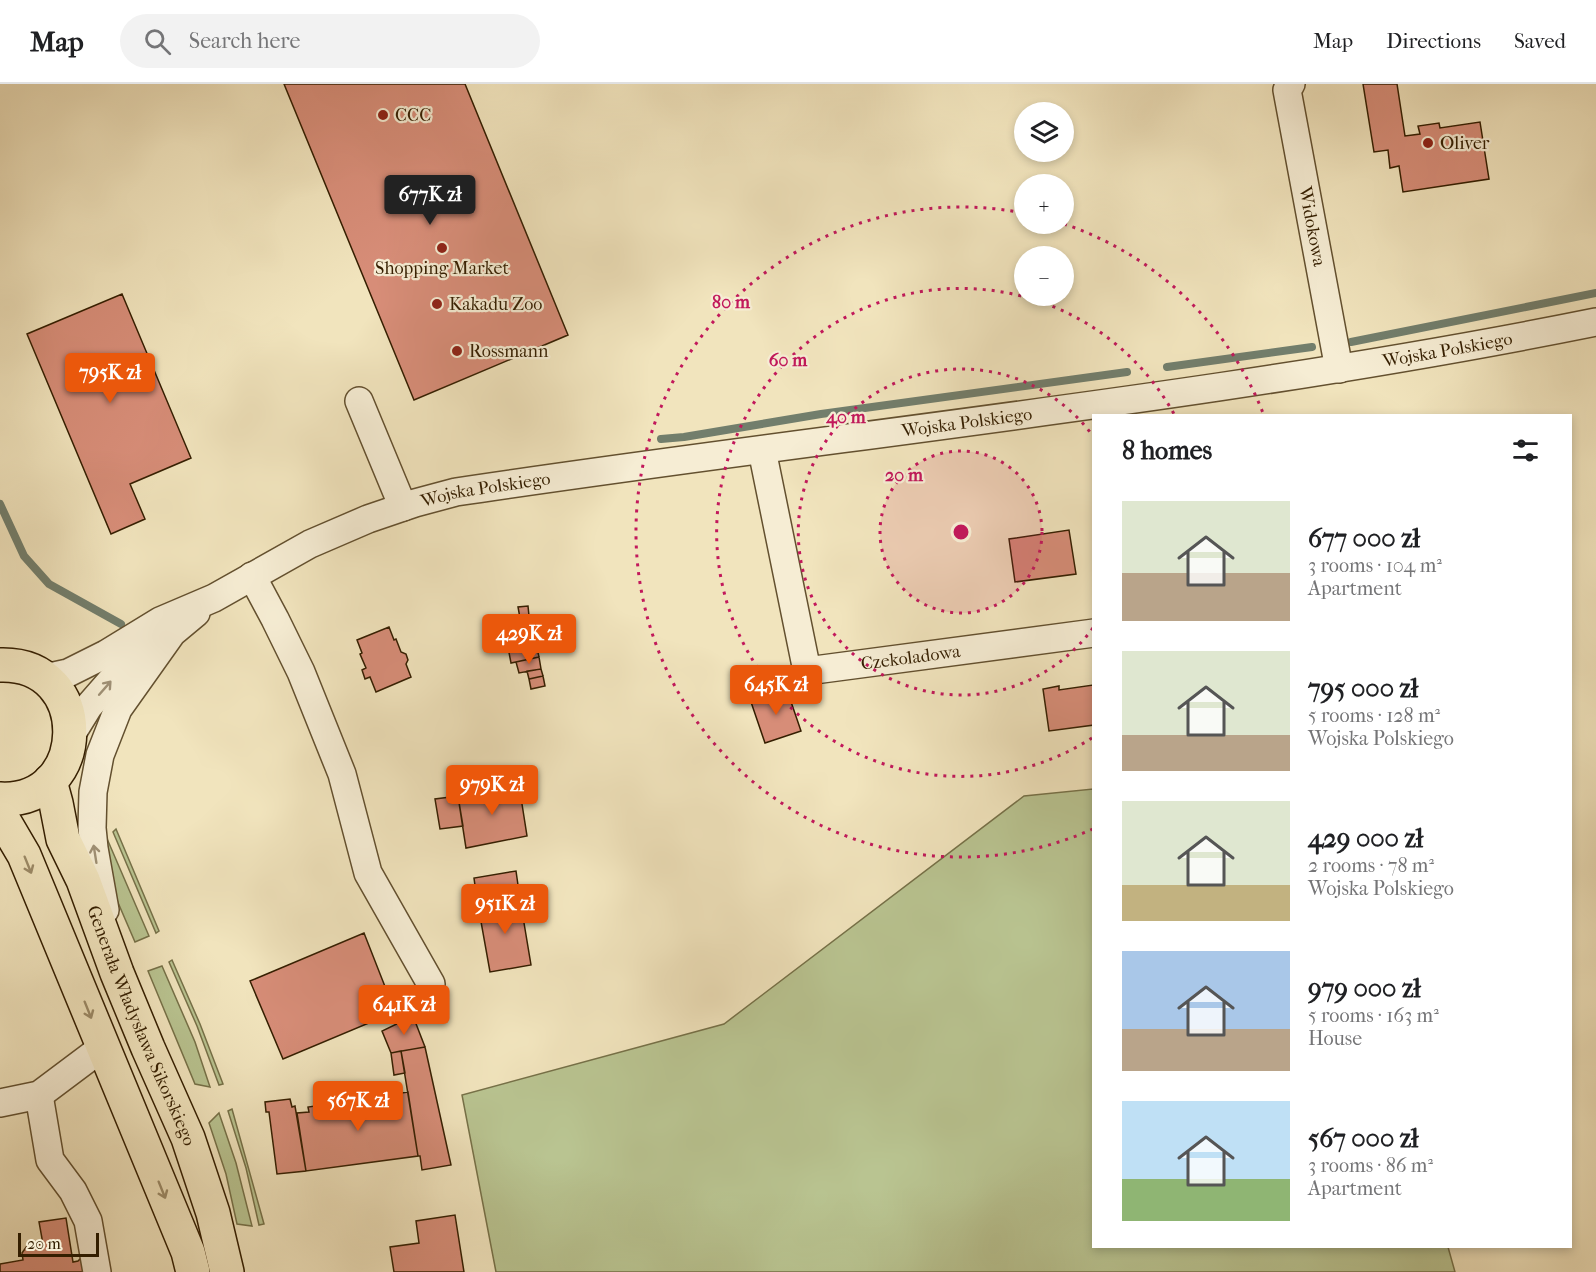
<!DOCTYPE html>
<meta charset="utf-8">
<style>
:root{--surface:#fff;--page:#f2f2f2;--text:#202124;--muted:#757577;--line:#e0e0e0;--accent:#ea580c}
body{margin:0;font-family:"IM FELL French Canon",serif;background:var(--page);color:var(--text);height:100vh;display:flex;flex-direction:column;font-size:22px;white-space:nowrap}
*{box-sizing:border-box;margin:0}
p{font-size:20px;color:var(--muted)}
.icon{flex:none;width:33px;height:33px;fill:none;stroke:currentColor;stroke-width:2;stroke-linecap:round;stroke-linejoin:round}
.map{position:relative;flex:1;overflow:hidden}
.side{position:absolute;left:1092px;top:330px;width:480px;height:834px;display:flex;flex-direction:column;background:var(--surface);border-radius:0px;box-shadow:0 3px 9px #0003}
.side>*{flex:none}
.tools{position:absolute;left:1014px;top:18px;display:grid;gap:12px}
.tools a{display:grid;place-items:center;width:60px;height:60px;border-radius:50%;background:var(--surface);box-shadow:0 3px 9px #0003;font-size:30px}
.scale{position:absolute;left:18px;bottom:15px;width:81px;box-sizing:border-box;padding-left:6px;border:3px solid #341e00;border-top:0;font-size:16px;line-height:21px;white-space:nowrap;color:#341e00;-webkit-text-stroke:4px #f6edd4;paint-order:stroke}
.price{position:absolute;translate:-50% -51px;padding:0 14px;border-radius:6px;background:var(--accent);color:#fff;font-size:20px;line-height:39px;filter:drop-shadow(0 2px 3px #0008)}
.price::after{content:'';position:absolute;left:50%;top:36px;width:18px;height:14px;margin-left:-9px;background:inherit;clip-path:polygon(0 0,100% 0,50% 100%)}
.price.active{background:#222;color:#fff}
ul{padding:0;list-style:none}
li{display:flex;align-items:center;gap:18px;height:150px;padding:0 30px}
li span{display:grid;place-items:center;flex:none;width:168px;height:120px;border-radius:0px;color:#555}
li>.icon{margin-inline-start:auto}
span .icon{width:72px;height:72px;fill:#fffc;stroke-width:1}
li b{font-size:26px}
h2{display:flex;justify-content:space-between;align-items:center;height:72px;padding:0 30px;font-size:26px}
header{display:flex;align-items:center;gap:36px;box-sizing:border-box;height:84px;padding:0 30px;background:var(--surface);border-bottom:2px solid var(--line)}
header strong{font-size:28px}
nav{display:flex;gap:33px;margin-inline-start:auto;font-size:21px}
.search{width:420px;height:54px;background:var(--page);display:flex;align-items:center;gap:15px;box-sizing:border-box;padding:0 21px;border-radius:33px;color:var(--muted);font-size:22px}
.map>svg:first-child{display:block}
</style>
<header>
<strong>Map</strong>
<div class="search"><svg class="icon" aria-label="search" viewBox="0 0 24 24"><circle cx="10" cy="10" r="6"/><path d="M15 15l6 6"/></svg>Search here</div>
<nav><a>Map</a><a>Directions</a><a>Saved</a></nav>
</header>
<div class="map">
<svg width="1596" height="1188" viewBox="0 0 1596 1188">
<rect width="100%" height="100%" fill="#f1e4bd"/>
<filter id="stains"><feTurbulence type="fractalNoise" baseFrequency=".00333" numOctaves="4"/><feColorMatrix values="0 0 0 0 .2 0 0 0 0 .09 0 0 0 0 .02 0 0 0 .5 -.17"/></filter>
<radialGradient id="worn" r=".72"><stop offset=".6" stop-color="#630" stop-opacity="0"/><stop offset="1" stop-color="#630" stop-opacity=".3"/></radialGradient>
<!-- green -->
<path fill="#b9c491" stroke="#767148" stroke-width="1.5" d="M1093,705L1094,1162L1448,1163L1455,1188H496L462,1011L724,940L1024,712Z
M116,745L159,847L156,849L113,748Z
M105,750L149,852L135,858L107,793Z
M172,876L200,940L223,1000L219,1001L197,942L169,878Z
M162,882L195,958L210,1003L195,1000L148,887Z
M232,1025L264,1140L259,1141L246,1084L228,1027Z
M219,1029L236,1079L252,1142L237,1140L226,1090L209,1039Z"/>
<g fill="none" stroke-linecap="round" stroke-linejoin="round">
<!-- stream -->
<path stroke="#727e6c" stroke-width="8" d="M1351,258L1596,209
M1167,283L1312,263
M661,355L684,353L821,330L1127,288
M0,420L24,472L49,500L121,540"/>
</g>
<!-- building -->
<path fill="#d78d78" stroke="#341e00" stroke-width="1.5" d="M284,0H465L568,251L414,316Z
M1363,0H1397L1405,52L1420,50L1418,42L1439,39L1440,44L1480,38L1489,95L1403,108L1399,82L1390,84L1388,66L1374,68Z
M122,210L191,374L130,400L145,435L111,450L27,250Z
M1069,446L1076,490L1015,498L1009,455Z
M528,522L529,532L520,534L518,523Z
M389,543L394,556L396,555L401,568L406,570L408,576L406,580L411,593L376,608L370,593L365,595L362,586L366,584L360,570L362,569L357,556Z
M533,547L539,573L511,579L506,553Z
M539,573L541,585L519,589L516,578Z
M541,585L543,592L529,595L527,587Z
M543,592L545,602L531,605L529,595Z
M1093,601L1094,641L1049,647L1043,605L1059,602V606Z
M787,606L801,647L765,659L751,618Z
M519,701L527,752L466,764L458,712Z
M458,712L463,742L440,745L435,715Z
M516,787L520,815L468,823L466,811L476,809L474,794Z
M520,815L531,881L490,888L478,821Z
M364,849L395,928L283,975L250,897Z
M413,932L425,963L391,969L382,947Z
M425,963L451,1081L422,1086L420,1072H418L401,967Z
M401,967L405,989L394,991L391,969Z
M408,1008L418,1072L306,1087L297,1029L309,1028L308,1023Z
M290,1015L292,1023L295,1022L306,1087L277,1090L269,1028H266L265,1018Z
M455,1131L464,1188H394L390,1163L419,1159L416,1137Z
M66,1134L73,1178L78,1177L81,1174L95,1188H0V1180L23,1176L22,1169L27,1162L43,1160L39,1138Z"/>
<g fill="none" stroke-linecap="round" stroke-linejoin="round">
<!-- minor casing -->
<g stroke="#63502f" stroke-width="30">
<g id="minor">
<path id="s1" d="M1291,0L1287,6L1339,285"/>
<path d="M359,317L403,423"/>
<path id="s2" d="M762,366L807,587L1094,549"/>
<path d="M252,492L275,535L301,588L342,690L368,789L431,900"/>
<path id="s3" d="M45,594L68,589L106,570L160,537L214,514L310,460L368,435L415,419L456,408C836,351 1219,314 1596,238"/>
<path d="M71,651L89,622L117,590L151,565"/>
<path d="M105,826L94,764L92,744L93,708L100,671L118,625L172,549L196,529"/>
<path d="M39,1011L50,1076L73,1107L88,1137L97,1188"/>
<path d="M0,1019L39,1011L103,963"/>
</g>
</g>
<!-- major casing -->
<g stroke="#341e00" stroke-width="36">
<g id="major">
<path d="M0,581C95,578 91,720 0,715"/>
<path id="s4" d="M50,697L56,719L63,755L83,796L117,889L148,964L188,1054L213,1129L227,1188"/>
<path d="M0,730L24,771L188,1168L193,1188"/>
</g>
</g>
<!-- minor -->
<use href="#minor" stroke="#f6edd4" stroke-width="27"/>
<!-- major -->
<use href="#major" stroke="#f1e4bd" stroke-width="33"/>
</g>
<!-- one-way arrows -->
<defs><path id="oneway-shaft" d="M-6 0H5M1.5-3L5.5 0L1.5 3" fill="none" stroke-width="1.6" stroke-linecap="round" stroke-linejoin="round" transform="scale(1.5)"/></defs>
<g stroke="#9f9075">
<use href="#oneway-shaft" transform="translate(105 604) rotate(-49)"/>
<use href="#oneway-shaft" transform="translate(95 770) rotate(-99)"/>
</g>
<g stroke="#9c8b68">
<use href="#oneway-shaft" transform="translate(28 781) rotate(68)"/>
<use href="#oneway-shaft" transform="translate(88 926) rotate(68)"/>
<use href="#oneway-shaft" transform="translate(162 1106) rotate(68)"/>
</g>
<!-- distance rings -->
<circle cx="961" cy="448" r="81" fill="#c2185b" fill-opacity=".12"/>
<g fill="none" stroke="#c2185b" stroke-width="3" stroke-dasharray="3 6">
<circle cx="961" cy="448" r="81"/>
<path d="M1093 544A163 163 0 1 1 1093 352"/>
<path d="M1092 654A244 244 0 1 1 1174 330"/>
<path d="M1093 745A325 325 0 1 1 1023 129M1064 140A325 325 0 0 1 1263 329"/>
</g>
<!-- markers -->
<g fill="#8f2418" stroke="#f6edd4" stroke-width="2">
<circle cx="383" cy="31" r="6"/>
<circle cx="1428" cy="59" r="6"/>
<circle cx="442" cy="164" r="6"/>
<circle cx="437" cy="220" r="6"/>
<circle cx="457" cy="267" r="6"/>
</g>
<g text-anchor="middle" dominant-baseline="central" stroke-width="4.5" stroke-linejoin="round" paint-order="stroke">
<!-- poi labels -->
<g font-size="18" fill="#341e00" stroke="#f6edd4" text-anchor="start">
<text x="395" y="31">CCC</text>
<text x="1440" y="59">Oliver</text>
<text x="442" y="184" text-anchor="middle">Shopping Market</text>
<text x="449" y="220">Kakadu Zoo</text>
<text x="469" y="267">Rossmann</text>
</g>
<!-- street labels -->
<g font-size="18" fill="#341e00" stroke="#f6edd4">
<text stroke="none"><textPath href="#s1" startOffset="146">Widokowa</textPath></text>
<text stroke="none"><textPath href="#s3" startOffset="1455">Wojska Polskiego</textPath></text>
<text stroke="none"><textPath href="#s3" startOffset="969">Wojska Polskiego</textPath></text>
<text stroke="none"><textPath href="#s3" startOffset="483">Wojska Polskiego</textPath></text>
<text stroke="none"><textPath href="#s2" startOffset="330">Czekoladowa</textPath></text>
<text stroke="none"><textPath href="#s4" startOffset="262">Generała Władysława Sikorskiego</textPath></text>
</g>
</g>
<circle cx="961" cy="448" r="9" fill="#c2185b" stroke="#f6edd4" stroke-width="3"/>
<g font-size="18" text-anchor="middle" font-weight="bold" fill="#c2185b" stroke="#f6edd4" stroke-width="4.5" stroke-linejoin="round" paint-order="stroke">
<text x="731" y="224">80 m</text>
<text x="788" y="282">60 m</text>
<text x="846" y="339">40 m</text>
<text x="904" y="397">20 m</text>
</g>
<rect width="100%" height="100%" filter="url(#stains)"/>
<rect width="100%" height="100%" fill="url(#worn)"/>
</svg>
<div class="tools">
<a><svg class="icon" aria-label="layers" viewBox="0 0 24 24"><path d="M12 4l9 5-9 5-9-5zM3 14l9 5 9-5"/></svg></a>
<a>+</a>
<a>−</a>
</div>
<div class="scale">20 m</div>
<b class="price active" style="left:430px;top:142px">677K zł</b>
<b class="price" style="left:110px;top:320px">795K zł</b>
<b class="price" style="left:529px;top:581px">429K zł</b>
<b class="price" style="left:776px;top:632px">645K zł</b>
<b class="price" style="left:492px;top:732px">979K zł</b>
<b class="price" style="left:505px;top:851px">951K zł</b>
<b class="price" style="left:404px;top:952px">641K zł</b>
<b class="price" style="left:358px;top:1048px">567K zł</b>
<section class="side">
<h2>8 homes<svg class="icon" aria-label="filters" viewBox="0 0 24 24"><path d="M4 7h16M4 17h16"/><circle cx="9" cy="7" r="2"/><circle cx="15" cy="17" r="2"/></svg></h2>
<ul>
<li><span style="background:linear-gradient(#dfe7d0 60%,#b9a48a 0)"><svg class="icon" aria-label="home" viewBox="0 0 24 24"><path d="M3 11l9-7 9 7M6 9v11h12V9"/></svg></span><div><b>677 000 zł</b><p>3 rooms · 104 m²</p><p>Apartment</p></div></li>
<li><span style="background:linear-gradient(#dfe7d0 70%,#b9a48a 0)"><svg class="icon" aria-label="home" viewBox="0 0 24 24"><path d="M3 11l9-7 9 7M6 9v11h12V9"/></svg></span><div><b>795 000 zł</b><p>5 rooms · 128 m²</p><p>Wojska Polskiego</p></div></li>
<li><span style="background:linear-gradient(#dfe7d0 70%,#c2b280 0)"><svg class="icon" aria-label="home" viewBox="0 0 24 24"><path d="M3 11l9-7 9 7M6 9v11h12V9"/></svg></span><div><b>429 000 zł</b><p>2 rooms · 78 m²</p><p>Wojska Polskiego</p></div></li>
<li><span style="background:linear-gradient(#a9c7e8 65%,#b9a48a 0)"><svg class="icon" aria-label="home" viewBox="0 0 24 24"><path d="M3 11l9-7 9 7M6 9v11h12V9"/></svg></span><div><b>979 000 zł</b><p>5 rooms · 163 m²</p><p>House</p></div></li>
<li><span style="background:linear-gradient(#bfe0f5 65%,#8fb573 0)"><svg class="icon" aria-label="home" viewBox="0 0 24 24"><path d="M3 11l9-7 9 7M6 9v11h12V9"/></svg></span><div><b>567 000 zł</b><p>3 rooms · 86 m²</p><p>Apartment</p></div></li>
</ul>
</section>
</div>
